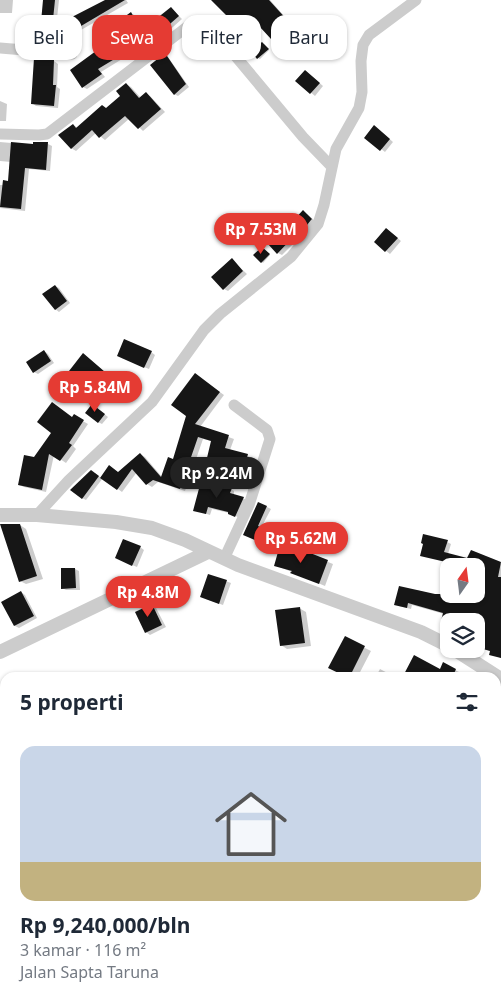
<!DOCTYPE html>
<html lang="id">
<meta charset="utf-8">
<style>
:root{--surface:#fff;--page:#f2f2f3;--text:#1f2937;--muted:#747a83;--line:#e0e1e3;--accent:#e53b33}
body{margin:0;font-family:"Noto Sans",sans-serif;background:var(--page);color:var(--text);height:100vh;display:flex;flex-direction:column;font-size:19px;white-space:nowrap}
*{box-sizing:border-box;margin:0}
p{font-size:16px;color:var(--muted)}
.icon{flex:none;width:28px;height:28px;fill:none;stroke:currentColor;stroke-width:2;stroke-linecap:round;stroke-linejoin:round}
.map{position:relative;flex:1;overflow:hidden}
.side{position:absolute;left:0px;top:672px;width:501px;height:336px;display:flex;flex-direction:column;background:var(--surface);border-radius:15px 15px 0 0;box-shadow:0 1px 4px #0004}
.side>*{flex:none}
.guide{position:absolute;left:15px;top:15px;width:471px;height:45px;display:flex;gap:10px}
.needle{width:32px;rotate:14deg}
.tools{position:absolute;left:440px;top:558px;display:grid;gap:10px}
.tools a{display:grid;place-items:center;width:45px;height:45px;border-radius:10px;background:var(--surface);box-shadow:0 1px 4px #0004;font-size:25px}
.price{position:absolute;translate:-50% -42px;padding:0 11px;border-radius:18px;background:var(--accent);color:#fff;font-size:16px;line-height:32px;filter:drop-shadow(0 1px 2px #0008)}
.price::after{content:'';position:absolute;left:50%;top:30px;width:15px;height:11px;margin-left:-8px;background:inherit;clip-path:polygon(0 0,100% 0,50% 100%)}
.price.on{background:#222;color:#fff}
ul{padding:0;list-style:none}
li{display:grid;align-content:center;gap:10px;height:265px;padding:0 20px}
li+li{border-top:1px solid var(--line)}
li span{display:grid;place-items:center;height:155px;border-radius:15px;color:#555}
li>.icon{margin-inline-start:auto}
span .icon{width:90px;height:90px;fill:#fffc;stroke-width:1}
li b{font-size:21px}
h2{display:flex;justify-content:space-between;align-items:center;height:60px;padding:0 20px;font-size:21px}
.pill{padding:0 18px;border-radius:15px;background:var(--surface);box-shadow:0 1px 4px #0004;font-size:18px;line-height:45px}
.pill.on{background:var(--accent);color:#fff}
.map>svg:first-child{display:block}
</style>
<div class="map">
<svg width="501" height="1008" viewBox="0 0 501 1008">
<rect width="100%" height="100%" fill="#fff"/>
<!-- shadow -->
<path fill="#0003" d="M0,0H13L12,13H0Z
M44,0H59L56,28L58,27L61,29L57,46L24,44L20,41L42,23Z
M108,0H126L128,3L81,30L77,28Z
M212,0H270L292,25L275,40L253,18L236,35L221,22L228,15Z
M171,8L182,19L156,42L158,44L146,53L140,48L101,72L105,77L87,89L83,87L98,52L131,13L134,15L142,29L147,28Z
M199,32L212,45L197,58L193,56Z
M264,44L269,50L260,59L258,58Z
M165,55L168,57L189,87L178,96L174,94Z
M54,61L58,64L57,87L60,89L58,108L36,106L32,103Z
M306,71L323,86L315,96L297,81Z
M126,84L131,87L141,98L146,94L150,96L165,112L143,131L130,118L105,140L96,133L76,151L71,148L73,125L78,128L107,109L122,96Z
M0,101L7,104L6,121H0Z
M378,129L393,142L385,152L366,137Z
M0,142L34,145V144H48L52,146L50,171L29,169L25,211L0,208V185H4L9,182L11,162L0,161Z
M307,214L315,221L303,236L302,235L282,255L278,253L282,235Z
M387,229L401,241L390,254L375,242Z
M264,249L270,255L263,263L262,262Z
M232,260L247,274L228,291L224,289Z
M55,286L59,288L70,303L59,312L55,309Z
M44,351L48,354L54,363L38,374L34,372Z
M151,352L155,355L149,369L122,358Z
M87,357L108,375L96,390L70,371Z
M200,378L224,395L200,427L234,439L230,450L253,458L248,474L212,464L207,461L212,441L203,439L185,491L158,482L152,487L147,484L137,472L122,492L103,478L86,500L82,498L95,473L101,478L119,473L140,454L145,457L162,477L174,461Z
M97,408L108,417L102,424L98,422Z
M74,416L88,424L73,446L76,449L66,463L54,455L46,492L24,487L19,485L35,458L53,432Z
M230,489L234,491V495L247,500L240,518L229,513L212,509L210,515L194,510Z
M259,503L271,509L261,528L266,531L261,542L249,537Z
M20,525L26,529L43,579L26,584L20,581Z
M447,542L451,544L448,554L468,559L488,560L501,564V658L491,654V651L476,647V621H449V626L442,623L444,614L412,605L411,609L399,606L417,590L448,599L451,594H476V566H463L422,555Z
M140,547L144,550L137,567L120,560Z
M301,551L333,564L325,586L275,565Z
M75,569L79,571L80,590H66L62,588Z
M209,575L231,583L223,605L206,599Z
M21,592L25,595L37,618L19,628L15,626L3,602Z
M152,606L156,608L166,627L150,635L146,632Z
M299,608L306,612L311,646L287,649L281,645Z
M345,638L371,651L357,678H349Z
M443,664L461,673L459,678H404L440,670Z
M380,669L397,678H375Z
M501,758V799L497,804L496,766Z
M496,853L501,856L500,878L496,876Z
M501,934V956H499L496,954V935Z
M68,1004H105L106,1005L97,1008H70Z
M118,1004H131L132,1008H107Z
M320,1004H404V1005L396,1008H305Z"/>
<!-- building -->
<path fill="#161616" d="M43,0H55L52,29L58,26L53,45L19,42L22,20L41,22Z
M105,0H125L76,29L70,18Z
M211,0H269L289,22L271,39L250,16L231,33L220,22L226,15Z
M171,7L179,16L155,37L153,40L155,42L142,52L136,46L98,69L102,74L82,88L70,70L96,51L95,49L98,47L93,40L131,12L140,29L145,25L146,27Z
M199,31L209,42L192,57L182,45Z
M262,42L269,49L257,59L251,51Z
M165,53L186,84L174,95L150,65Z
M34,58L54,60L53,85H56L54,106L31,104Z
M305,70L320,83L310,94L295,81Z
M126,83L139,98L146,92L161,109L138,129L125,116L99,138L92,130L71,149L58,135L73,124L76,128L102,105L106,108L120,96L116,91Z
M374,125L390,139L380,151L364,138Z
M11,142L33,144V142H48L46,170L25,168L21,209L0,207L3,180L8,181Z
M303,210L312,219L311,220L299,235L297,233L277,254L268,244L280,232L281,234Z
M386,228L398,238L385,252L374,242Z
M262,247L270,254L261,263L253,255Z
M232,258L243,271L223,290L211,277Z
M55,285L67,301L55,310L42,294Z
M124,339L152,351L144,368L117,356Z
M44,350L51,361L33,373L26,362Z
M83,353L105,372L91,389L69,371Z
M195,373L220,392L195,424L229,435L225,448L248,454L243,472L206,462L211,441L198,437L180,489L153,480L146,485L132,469L117,490L100,478L109,465L118,472L140,453L161,477L168,457L173,459L186,416L171,405Z
M52,402L72,417L74,414L84,420L69,443L72,445L60,461L49,454L42,490L18,485L24,455L34,457L51,433L37,422Z
M92,404L105,414L98,423L85,413Z
M91,470L99,476L82,499L70,490Z
M201,481L232,488L230,493L244,497L235,517L228,514V512L208,507L206,514L193,511Z
M258,502L267,506L258,526L262,528L257,541L243,535Z
M0,524H20L37,576L19,582Z
M423,534L448,540L444,552L467,558L471,550L501,562L498,577H501V658L489,655L490,651L476,647V621H441L443,613L408,603L407,608L394,605L399,586L435,594H476V566H463L420,556L423,544L421,543Z
M123,539L141,546L132,566L115,558Z
M280,545L299,551L300,549L328,560L319,584L290,573L292,571L274,566Z
M61,568H75L76,588L61,589Z
M208,574L227,580L219,604L200,597Z
M21,591L34,616L14,626L1,602Z
M152,604L162,625L145,633L135,612Z
M300,607L305,643L280,646L275,610Z
M345,636L365,646L349,678L328,668Z
M414,655L440,669L443,662L456,669L453,676L456,678H402Z"/>
<g fill="none" stroke-linecap="round" stroke-linejoin="round">
<!-- path -->
<path stroke="#ccc" stroke-width="2.5" stroke-dasharray="2.5 2.5" stroke-linecap="butt" d="M496,727L501,719"/>
<!-- minor -->
<path stroke="#ccc" stroke-width="11" d="M0,48L72,54
M0,134L39,135L47,134L192,23L204,22L212,28L303,137L331,166
M37,515L69,480L152,402L204,330L220,314L291,257L318,224L324,205L336,149L359,108L362,92L361,61L363,45L369,35L416,0
M224,559L249,505L270,439L267,430L234,405
M0,952L5,950
M496,979L501,977
M252,1008L265,1004
M428,1008L440,1004"/>
<!-- tertiary -->
<path stroke="#ccc" stroke-width="14" d="M0,515H37L116,522L152,528L185,540L238,565L421,632L449,646
M454,649L501,679
M0,652L208,552
M0,862L5,875
M53,1004L55,1008"/>
</g>
</svg>
<div class="tools">
<a><svg class="needle" viewBox="-14 -14 28 28"><path d="M0-13l5 13h-10z" fill="#e53935"/><path d="M0 13l5-13h-10z" fill="#747a83"/></svg></a>
<a><svg class="icon" aria-label="layers" viewBox="0 0 24 24"><path d="M12 4l9 5-9 5-9-5zM3 14l9 5 9-5"/></svg></a>
</div>
<b class="price" style="left:261px;top:255px">Rp 7.53M</b>
<b class="price" style="left:95px;top:413px">Rp 5.84M</b>
<b class="price on" style="left:217px;top:499px">Rp 9.24M</b>
<b class="price" style="left:301px;top:564px">Rp 5.62M</b>
<b class="price" style="left:148px;top:618px">Rp 4.8M</b>
<div class="guide">
<a class="pill">Beli</a>
<a class="pill on">Sewa</a>
<a class="pill">Filter</a>
<a class="pill">Baru</a>
</div>
<section class="side">
<h2>5 properti<svg class="icon" aria-label="filters" viewBox="0 0 24 24"><path d="M4 7h16M4 17h16"/><circle cx="9" cy="7" r="2"/><circle cx="15" cy="17" r="2"/></svg></h2>
<ul>
<li><span style="background:linear-gradient(#c9d6e8 75%,#c2b280 0)"><svg class="icon" aria-label="home" viewBox="0 0 24 24"><path d="M3 11l9-7 9 7M6 9v11h12V9"/></svg></span><div><b>Rp 9,240,000/bln</b><p>3 kamar · 116 m²</p><p>Jalan Sapta Taruna</p></div></li>
</ul>
</section>
</div>
